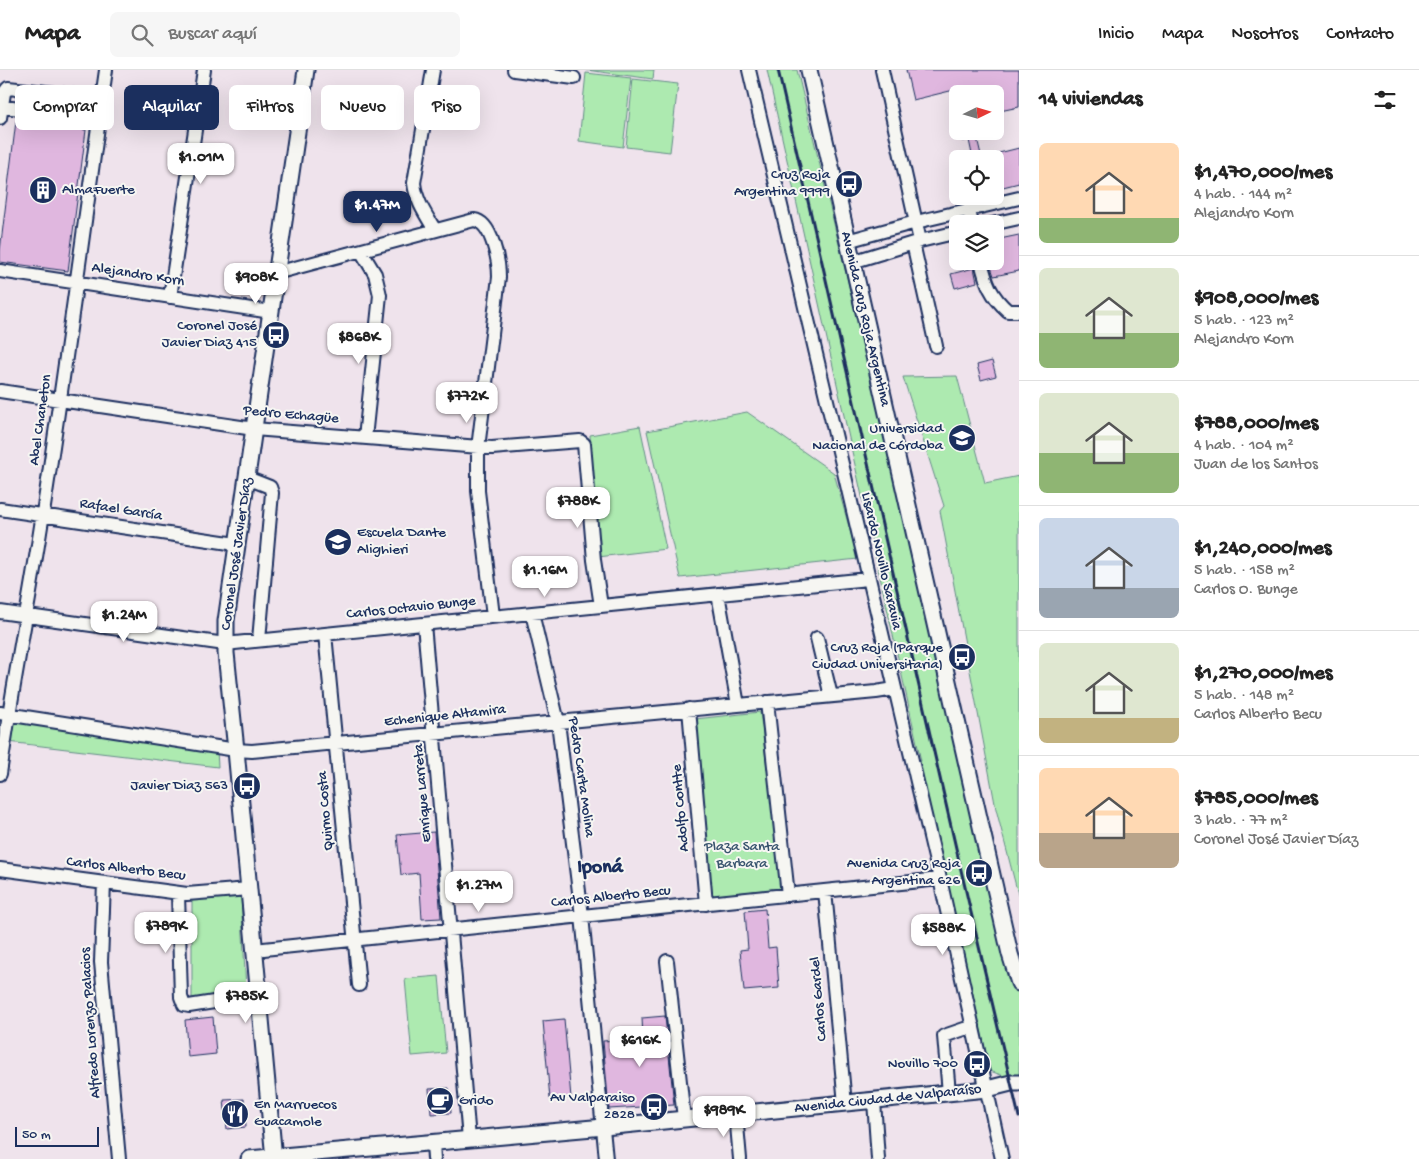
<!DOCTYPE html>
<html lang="es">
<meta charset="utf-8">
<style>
:root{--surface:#fff;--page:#f6f6f6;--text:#222;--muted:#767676;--line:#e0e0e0;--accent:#1b2f5e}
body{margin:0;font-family:"Gochi Hand",sans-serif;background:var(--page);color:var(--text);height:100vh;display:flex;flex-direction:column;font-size:19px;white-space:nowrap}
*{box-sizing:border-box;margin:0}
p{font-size:16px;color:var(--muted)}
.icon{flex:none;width:28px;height:28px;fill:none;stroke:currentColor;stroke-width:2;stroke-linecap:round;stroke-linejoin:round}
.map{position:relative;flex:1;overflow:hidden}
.details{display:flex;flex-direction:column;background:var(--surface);width:400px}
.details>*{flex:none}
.top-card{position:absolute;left:15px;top:15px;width:475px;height:45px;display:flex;gap:10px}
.needle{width:32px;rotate:85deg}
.fabs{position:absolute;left:949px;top:15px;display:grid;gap:10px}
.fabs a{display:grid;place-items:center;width:55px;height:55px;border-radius:8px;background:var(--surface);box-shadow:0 5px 20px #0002;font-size:25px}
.scale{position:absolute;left:15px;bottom:12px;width:84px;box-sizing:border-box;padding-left:5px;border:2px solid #1b2f5e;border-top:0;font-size:14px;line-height:18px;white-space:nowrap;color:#1b2f5e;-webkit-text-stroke:4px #f6f6f2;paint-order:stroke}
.price{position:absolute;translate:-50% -42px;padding:0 11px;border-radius:10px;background:#fff;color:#222;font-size:16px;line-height:32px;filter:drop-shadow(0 1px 2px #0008)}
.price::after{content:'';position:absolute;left:50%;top:30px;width:15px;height:11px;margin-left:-8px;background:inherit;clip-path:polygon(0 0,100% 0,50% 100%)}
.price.active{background:var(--accent);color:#fff}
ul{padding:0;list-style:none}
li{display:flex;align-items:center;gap:15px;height:125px;padding:0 20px}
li+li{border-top:1px solid var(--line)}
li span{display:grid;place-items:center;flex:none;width:140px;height:100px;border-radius:8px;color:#555}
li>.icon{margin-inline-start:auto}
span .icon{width:60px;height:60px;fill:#fffc;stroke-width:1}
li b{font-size:21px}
h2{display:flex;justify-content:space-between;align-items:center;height:60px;padding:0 20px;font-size:21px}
.pill{padding:0 18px;border-radius:8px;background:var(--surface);box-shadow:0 5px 20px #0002;font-size:18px;line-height:45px}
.pill.active{background:var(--accent);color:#fff}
header{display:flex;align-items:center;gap:30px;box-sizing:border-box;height:70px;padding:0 25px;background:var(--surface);border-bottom:1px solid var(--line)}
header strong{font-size:24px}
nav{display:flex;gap:28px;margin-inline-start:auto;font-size:18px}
.search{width:350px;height:45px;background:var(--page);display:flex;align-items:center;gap:12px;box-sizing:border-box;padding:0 18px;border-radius:8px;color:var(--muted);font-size:19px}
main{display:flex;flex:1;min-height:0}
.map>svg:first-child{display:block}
</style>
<header>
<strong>Mapa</strong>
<div class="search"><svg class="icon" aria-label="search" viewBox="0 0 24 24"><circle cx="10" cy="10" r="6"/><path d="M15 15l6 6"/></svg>Buscar aquí</div>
<nav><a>Inicio</a><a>Mapa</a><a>Nosotros</a><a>Contacto</a></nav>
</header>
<main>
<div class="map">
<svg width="1019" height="1089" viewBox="0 0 1019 1089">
<rect width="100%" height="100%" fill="#efe3ec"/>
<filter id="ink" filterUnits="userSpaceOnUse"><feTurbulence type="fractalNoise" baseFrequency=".02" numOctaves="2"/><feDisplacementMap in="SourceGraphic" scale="10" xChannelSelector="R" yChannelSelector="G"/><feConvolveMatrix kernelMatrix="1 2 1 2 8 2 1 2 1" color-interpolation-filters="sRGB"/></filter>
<g filter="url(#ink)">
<!-- green -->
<path fill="#adeab0" stroke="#648c87" d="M586,0H654L653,9Z
M767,0H797L1019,922V1005L1004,1006L990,1001L945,800H941L917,692L921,691Z
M586,3L631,8L623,77L579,71Z
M633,9L678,14L670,82L626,77Z
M957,306L985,413L1019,406V828L996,739L940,441L944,436L903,307Z
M747,342L834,403L858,489L680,508L647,361Z
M640,356L666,479L598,487L590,365Z
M760,642L782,818L709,826L695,649Z
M14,650L217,680L218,697L8,672Z
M241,826L246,921L192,930V830Z
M439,906L446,983L412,986L405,909Z"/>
<!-- building -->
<path fill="#e0b7df" stroke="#1b2f5e" d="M906,0H1019V37L995,42V24H955L954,20L913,30Z
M16,51L86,60L68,201L0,192V181Z
M961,61H989V65L977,68L982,89H973L969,70L963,71Z
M1019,78V113L995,119V84Z
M1019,165V201L994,206L989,191H995V170Z
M974,198L977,212L955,218L951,204Z
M992,291L996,306L981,310L977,295Z
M434,762L441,848L422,849L419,803L401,805L397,765Z
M765,839L768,878L776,877L779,918L744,921L740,880L748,879L745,841Z
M665,946L674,1035L609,1039L603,971L643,968L642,948Z
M213,947L216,984L188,987L185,950Z
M564,949L571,1028L550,1029L543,951Z
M449,1018L451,1043L431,1044L429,1019Z
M244,1029L246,1057L227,1059L224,1030Z"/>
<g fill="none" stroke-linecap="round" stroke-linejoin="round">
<!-- minor casing -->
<g stroke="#1b2f5e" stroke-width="16">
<path id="minor" d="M433,0L414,113C416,131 426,145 435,160
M514,0L574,8
M749,0L940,809L1002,1089
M2,37L79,45
M0,48L4,23L8,18L102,28
M969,140L972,154
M992,154L1019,148
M847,171L916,152L1019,128
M920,171L958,162
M913,173L936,276
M361,181L375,204L380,225L365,368
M981,191C986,213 991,226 1008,241H1019
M852,192L920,171L882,0
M0,201L271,242
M276,203L474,150C492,152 499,192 499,207L478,378V421L493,546
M170,227L204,0
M0,321L254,359L492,378L580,371L584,374L594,490L601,536
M247,408L270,417L272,423L259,570
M0,439L236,474
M718,524L738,635
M0,542L225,574L868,509
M532,543L558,652L582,846L606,1089
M424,554L469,1069
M325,564L359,915
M817,568L831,626
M767,632L788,825
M689,639L706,834
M0,643L236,680L252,681L876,622L895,619
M0,704C12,617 30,530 43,443C66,295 85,148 106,0
M0,799L187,824L249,819
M104,813L101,892L119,1089
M825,821L845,1034
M178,824L181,927L184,935L189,936L258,925
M254,880L940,809
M667,891L684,1049
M949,1023L944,966L973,956
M874,1031L878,1089
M736,1044L740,1089
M433,1073L434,1089"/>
</g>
<!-- major casing -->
<g stroke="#1b2f5e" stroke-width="19">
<path id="major" d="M809,0L1010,884L1019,913
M249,1089L604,1057L987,1019L1011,1013H1019
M274,1089L236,680L226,583V551L306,0"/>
</g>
<!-- minor -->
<use href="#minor" stroke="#f6f6f2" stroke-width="12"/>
<!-- major -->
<use href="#major" stroke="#f6f6f2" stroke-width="15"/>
<!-- rail -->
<path stroke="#1b2f5e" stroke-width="3" d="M778,0L961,800L1019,1047"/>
</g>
</g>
<!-- icons -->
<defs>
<g id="bus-disc" transform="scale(1.4375)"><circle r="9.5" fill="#1b2f5e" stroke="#f6f6f2"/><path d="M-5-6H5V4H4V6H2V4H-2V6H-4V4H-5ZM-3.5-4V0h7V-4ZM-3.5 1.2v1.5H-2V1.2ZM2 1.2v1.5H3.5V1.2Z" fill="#fff"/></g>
<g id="building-disc" transform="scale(1.4375)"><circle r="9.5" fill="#1b2f5e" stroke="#f6f6f2"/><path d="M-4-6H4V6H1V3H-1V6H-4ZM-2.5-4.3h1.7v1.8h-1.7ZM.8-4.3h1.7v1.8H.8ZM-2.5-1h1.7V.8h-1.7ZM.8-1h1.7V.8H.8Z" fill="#fff"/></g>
<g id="university-disc" transform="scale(1.4375)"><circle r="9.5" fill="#1b2f5e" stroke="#f6f6f2"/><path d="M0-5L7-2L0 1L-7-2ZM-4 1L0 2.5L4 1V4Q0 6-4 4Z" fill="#fff"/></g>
<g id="school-disc" transform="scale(1.4375)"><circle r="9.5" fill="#1b2f5e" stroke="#f6f6f2"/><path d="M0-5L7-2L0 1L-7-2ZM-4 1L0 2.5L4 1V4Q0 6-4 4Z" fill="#fff"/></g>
<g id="cafe-disc" transform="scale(1.4375)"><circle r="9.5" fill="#1b2f5e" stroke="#f6f6f2"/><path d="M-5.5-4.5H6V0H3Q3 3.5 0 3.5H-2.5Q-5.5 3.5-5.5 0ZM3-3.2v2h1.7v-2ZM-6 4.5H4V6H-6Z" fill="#fff"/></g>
<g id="restaurant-disc" transform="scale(1.4375)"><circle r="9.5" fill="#1b2f5e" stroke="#f6f6f2"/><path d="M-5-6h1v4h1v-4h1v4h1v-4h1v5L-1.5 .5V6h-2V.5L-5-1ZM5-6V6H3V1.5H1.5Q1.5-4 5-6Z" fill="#fff"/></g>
</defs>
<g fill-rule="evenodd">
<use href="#bus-disc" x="849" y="114"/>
<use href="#building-disc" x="43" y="120"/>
<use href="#bus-disc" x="276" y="265"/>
<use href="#university-disc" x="962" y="368"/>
<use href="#school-disc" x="338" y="472"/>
<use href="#bus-disc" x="962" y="587"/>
<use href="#bus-disc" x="247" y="716"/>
<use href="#bus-disc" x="979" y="803"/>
<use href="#bus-disc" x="977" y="994"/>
<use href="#cafe-disc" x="440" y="1031"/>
<use href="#bus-disc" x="654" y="1037"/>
<use href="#restaurant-disc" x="235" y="1044"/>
</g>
<g text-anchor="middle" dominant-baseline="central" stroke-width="4" stroke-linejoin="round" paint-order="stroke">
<!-- poi labels -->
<g font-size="15" fill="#1b2f5e" stroke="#f6f6f2" text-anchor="end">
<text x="830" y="105">Cruz Roja<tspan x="830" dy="17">Argentina 9999</tspan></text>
<text x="62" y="120" text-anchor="start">AlmaFuerte</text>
<text x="257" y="256">Coronel José<tspan x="257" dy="17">Javier Diaz 415</tspan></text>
<text x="943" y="359">Universidad<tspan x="943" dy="17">Nacional de Córdoba</tspan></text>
<text x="357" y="463" text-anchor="start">Escuela Dante<tspan x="357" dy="17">Alighieri</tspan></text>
<text x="943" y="578">Cruz Roja (Parque<tspan x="943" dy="17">Ciudad Universitaria)</tspan></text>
<text x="228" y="716">Javier Diaz 563</text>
<text x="960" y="794">Avenida Cruz Roja<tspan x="960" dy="17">Argentina 626</tspan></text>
<text x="958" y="994">Novillo 700</text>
<text x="635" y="1028">Av Valparaiso<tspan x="635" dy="17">2828</tspan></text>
<text x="459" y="1031" text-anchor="start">Grido</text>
<text x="254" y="1035" text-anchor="start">En Marruecos<tspan x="254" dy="17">Guacamole</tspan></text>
</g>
<!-- street labels -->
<g font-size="15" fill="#1b2f5e" stroke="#f6f6f2">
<text transform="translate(138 205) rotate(9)">Alejandro Korn</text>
<text transform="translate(865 249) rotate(77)">Avenida Cruz Roja Argentina</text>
<text transform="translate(291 345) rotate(5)">Pedro Echagüe</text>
<text transform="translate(41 350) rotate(-82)">Abel Chaneton</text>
<text transform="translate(121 440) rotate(9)">Rafael García</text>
<text transform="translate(237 484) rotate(-82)">Coronel José Javier Díaz</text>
<text transform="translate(881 491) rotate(77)">Lisardo Novillo Saravia</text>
<text transform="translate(411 538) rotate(-6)">Carlos Octavio Bunge</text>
<text transform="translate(445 646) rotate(-6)">Echenique Altamira</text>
<text transform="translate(581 707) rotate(82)">Pedro Carta Molina</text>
<text transform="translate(423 723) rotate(-95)">Enrique Larreta</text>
<text transform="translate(681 738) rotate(-95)">Adolfo Contte</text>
<text transform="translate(326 741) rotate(-95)">Quirno Costa</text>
<text transform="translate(126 799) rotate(7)">Carlos Alberto Becu</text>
<text transform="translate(611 827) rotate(-6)">Carlos Alberto Becu</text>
<text transform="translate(819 929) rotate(-95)">Carlos Gardel</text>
<text transform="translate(91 953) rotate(-94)">Alfredo Lorenzo Palacios</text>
<text transform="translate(888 1029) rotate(-6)">Avenida Ciudad de Valparaíso</text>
</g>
<!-- park labels -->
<g font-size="15" fill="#38546e" stroke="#f6f6f2">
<text x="742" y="777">Plaza Santa<tspan x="742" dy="17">Barbara</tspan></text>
</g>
<!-- district labels -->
<g font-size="20" font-weight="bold" fill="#1b2f5e" stroke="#f6f6f2">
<text x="600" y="798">Iponá</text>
</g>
</g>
</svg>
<div class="fabs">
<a><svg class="needle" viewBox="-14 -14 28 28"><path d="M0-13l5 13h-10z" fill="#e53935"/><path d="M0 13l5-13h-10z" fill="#767676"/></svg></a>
<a><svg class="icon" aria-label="locate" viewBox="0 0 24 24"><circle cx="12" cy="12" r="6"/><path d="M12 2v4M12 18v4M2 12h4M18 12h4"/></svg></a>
<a><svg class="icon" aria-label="layers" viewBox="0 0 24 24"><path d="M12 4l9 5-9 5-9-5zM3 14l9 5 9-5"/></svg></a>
</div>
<div class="scale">50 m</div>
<b class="price" style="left:201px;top:115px">$1.01M</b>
<b class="price active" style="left:377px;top:163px">$1.47M</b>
<b class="price" style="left:256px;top:235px">$908K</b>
<b class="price" style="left:359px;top:295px">$868K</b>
<b class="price" style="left:467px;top:354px">$772K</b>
<b class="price" style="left:578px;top:459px">$788K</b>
<b class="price" style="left:545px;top:528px">$1.16M</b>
<b class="price" style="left:124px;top:573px">$1.24M</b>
<b class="price" style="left:479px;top:843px">$1.27M</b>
<b class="price" style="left:166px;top:884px">$789K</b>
<b class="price" style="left:943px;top:886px">$588K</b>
<b class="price" style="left:246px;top:954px">$785K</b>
<b class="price" style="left:640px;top:998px">$616K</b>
<b class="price" style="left:724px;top:1068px">$989K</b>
<div class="top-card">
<a class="pill">Comprar</a>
<a class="pill active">Alquilar</a>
<a class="pill">Filtros</a>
<a class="pill">Nuevo</a>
<a class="pill">Piso</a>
</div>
</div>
<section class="details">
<h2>14 viviendas<svg class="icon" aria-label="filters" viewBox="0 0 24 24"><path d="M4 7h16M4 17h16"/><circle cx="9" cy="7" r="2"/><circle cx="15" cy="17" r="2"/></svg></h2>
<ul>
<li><span style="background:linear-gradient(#ffd9b3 75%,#8fb573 0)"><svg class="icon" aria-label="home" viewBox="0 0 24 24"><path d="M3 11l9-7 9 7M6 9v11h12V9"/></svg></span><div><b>$1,470,000/mes</b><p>4 hab. · 144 m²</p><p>Alejandro Korn</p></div></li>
<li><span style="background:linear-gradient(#dfe7d0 65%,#8fb573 0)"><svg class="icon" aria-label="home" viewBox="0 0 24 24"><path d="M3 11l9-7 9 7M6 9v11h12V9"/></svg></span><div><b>$908,000/mes</b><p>5 hab. · 123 m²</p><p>Alejandro Korn</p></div></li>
<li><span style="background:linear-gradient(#dfe7d0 60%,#8fb573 0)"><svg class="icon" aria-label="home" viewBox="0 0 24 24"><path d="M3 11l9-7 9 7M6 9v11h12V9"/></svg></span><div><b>$788,000/mes</b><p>4 hab. · 104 m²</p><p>Juan de los Santos</p></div></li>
<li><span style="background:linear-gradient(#c9d6e8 70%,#9aa5b1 0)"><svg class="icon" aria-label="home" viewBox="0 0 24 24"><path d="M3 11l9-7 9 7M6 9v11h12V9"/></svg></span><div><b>$1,240,000/mes</b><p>5 hab. · 158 m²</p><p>Carlos O. Bunge</p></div></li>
<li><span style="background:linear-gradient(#dfe7d0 75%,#c2b280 0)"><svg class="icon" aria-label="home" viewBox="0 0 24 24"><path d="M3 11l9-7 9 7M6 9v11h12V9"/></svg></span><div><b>$1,270,000/mes</b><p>5 hab. · 148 m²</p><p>Carlos Alberto Becu</p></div></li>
<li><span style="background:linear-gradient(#ffd9b3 65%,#b9a48a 0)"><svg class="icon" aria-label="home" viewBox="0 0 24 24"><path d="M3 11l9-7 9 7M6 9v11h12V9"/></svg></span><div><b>$785,000/mes</b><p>3 hab. · 77 m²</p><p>Coronel José Javier Díaz</p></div></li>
</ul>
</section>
</main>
